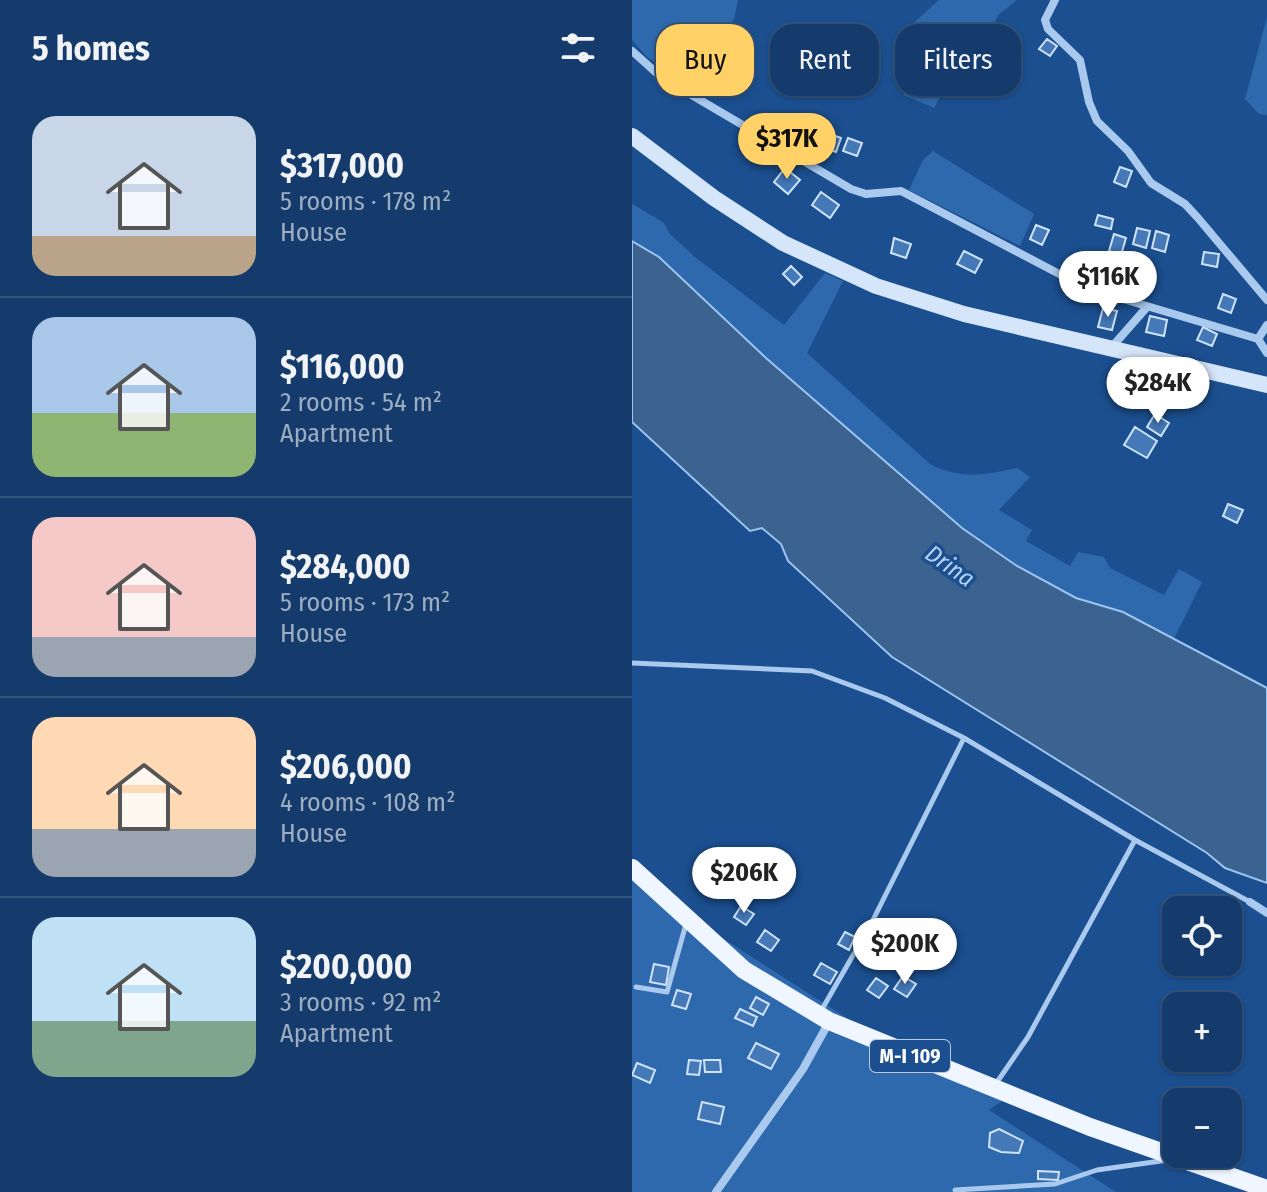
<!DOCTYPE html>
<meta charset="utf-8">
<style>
:root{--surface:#143b6b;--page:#214673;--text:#f1f3f6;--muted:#9dadc1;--line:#33557e;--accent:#ffd166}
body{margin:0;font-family:"Fira Sans Condensed",sans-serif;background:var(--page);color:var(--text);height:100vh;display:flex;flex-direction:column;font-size:30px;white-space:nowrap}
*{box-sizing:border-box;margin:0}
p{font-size:26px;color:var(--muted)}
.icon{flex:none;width:44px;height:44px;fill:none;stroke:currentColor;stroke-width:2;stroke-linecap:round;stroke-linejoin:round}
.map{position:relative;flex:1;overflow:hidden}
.panel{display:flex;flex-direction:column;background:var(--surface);width:632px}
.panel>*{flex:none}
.hud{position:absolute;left:24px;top:24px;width:490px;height:72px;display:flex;gap:16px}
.fabs{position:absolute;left:530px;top:896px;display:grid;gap:16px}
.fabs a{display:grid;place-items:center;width:80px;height:80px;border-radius:16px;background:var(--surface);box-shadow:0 2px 6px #0004,0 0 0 2px var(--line);font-size:40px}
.price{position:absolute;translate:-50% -68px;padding:0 18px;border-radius:28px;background:#fff;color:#222;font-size:26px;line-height:52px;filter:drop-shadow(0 2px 4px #0008)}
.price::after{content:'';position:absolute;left:50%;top:48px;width:24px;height:18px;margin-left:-12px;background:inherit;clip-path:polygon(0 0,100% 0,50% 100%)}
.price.active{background:var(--accent);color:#111}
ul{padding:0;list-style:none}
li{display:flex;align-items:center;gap:24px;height:200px;padding:0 32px}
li+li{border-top:2px solid var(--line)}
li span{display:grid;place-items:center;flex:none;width:224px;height:160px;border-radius:24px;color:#555}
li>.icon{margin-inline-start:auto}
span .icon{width:96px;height:96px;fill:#fffc;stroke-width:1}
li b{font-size:34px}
h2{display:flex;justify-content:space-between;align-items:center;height:96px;padding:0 32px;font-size:34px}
.tag{padding:0 28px;border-radius:24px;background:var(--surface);box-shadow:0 2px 6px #0004,0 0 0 2px var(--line);font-size:28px;line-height:72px}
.tag.active{background:var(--accent);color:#111}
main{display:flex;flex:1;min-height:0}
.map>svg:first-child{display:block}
</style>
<main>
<section class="panel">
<h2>5 homes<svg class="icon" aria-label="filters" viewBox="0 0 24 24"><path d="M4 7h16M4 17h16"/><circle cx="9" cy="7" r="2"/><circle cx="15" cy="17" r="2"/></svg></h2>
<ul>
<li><span style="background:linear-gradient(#c9d6e8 75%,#b9a48a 0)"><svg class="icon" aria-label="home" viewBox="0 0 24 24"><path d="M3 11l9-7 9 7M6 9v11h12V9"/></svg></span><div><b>$317,000</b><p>5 rooms · 178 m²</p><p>House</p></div></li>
<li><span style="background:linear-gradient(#a9c7e8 60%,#8fb573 0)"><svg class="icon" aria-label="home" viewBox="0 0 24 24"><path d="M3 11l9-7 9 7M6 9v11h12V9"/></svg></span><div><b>$116,000</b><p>2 rooms · 54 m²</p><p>Apartment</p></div></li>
<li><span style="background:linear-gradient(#f6c9c9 75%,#9aa5b1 0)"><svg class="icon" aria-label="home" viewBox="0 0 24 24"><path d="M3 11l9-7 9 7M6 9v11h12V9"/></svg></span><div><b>$284,000</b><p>5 rooms · 173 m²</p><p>House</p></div></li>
<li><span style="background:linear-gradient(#ffd9b3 70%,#9aa5b1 0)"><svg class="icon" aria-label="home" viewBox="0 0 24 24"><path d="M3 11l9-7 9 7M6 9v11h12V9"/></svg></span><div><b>$206,000</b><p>4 rooms · 108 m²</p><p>House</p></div></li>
<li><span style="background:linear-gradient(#bfe0f5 65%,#7fa58c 0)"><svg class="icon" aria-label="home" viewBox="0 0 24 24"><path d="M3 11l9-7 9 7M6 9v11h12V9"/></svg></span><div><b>$200,000</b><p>3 rooms · 92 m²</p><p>Apartment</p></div></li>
</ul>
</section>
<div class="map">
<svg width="635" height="1192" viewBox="0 0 635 1192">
<rect width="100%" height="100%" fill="#1b4f8f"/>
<!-- green -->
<path fill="#2e69ad" d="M0,0H106L102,19L85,56L65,46L39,73L15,57L0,40Z
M307,0H385L366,15L352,49L337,46L302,108L272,95L267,36Z
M635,17V115L627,114L613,99Z
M301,151L402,214L388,246L277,190L291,160Z
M0,204L31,222L38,234L63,257L152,325L193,273L211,281L175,353L298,464C329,480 352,475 385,468L398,477L367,510L400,530L394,541L438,566L446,552L472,557L478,568L532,595L547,569L570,582L542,639L491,612L444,598L385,566L330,528L134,358L27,257L0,241Z
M0,880L285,1063L370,1101L357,1110L484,1192H0Z"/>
<!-- water -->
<path fill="#3c6290" stroke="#9cc4f0" stroke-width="2" d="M0,241L27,257L134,358L330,528L385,566L444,598L491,612L635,688V883L593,868L575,853L260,657L156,561L149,544L130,528L118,531L0,422Z"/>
<!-- building -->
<path fill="#4478b7" stroke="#cfe3fa" stroke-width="2" d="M415,39L425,46L418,56L407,49Z
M194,133L209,138L204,152L189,147Z
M216,138L230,143L225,156L211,151Z
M488,167L500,171L494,187L482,182Z
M153,168L168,180L156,194L142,182Z
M189,192L207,205L198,218L180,205Z
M466,215L481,219L479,229L463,225Z
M404,225L417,230L410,245L398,239Z
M505,228L518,231L514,248L501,244Z
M524,231L537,235L533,252L520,248Z
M482,234L494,238L489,255L477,251Z
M262,238L279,244L274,258L259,253Z
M332,251L350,260L343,273L325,264Z
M572,252L587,254L585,267L570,264Z
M159,266L170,277L162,285L151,274Z
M591,294L604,299L599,313L586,308Z
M471,308L485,311L480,330L466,327Z
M518,316L535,320L532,336L514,332Z
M571,327L585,334L580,346L565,340Z
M505,375L520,382L513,396L498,388Z
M544,386L555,393L546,408L534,402Z
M523,414L537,423L529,436L515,427Z
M503,427L525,441L515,458L492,445Z
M596,504L611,510L605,523L591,516Z
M109,906L122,914L114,925L102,917Z
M133,930L147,940L139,951L125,942Z
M213,932L223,937L217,950L206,944Z
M189,963L205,972L198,984L182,975Z
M22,964L37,967L34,985L18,982Z
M271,976L284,984L275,997L262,989Z
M244,978L256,986L247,998L235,990Z
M45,990L59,994L54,1009L40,1005Z
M124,997L137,1004L131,1015L118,1008Z
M108,1009L125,1017L121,1026L103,1018Z
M124,1043L147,1054L139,1069L116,1058Z
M57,1060L69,1061L67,1075L55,1074Z
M72,1060H88L89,1072H73Z
M5,1063L23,1070L18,1083L0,1075Z
M70,1102L92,1107L88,1124L66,1119Z
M367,1129L391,1141L387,1153L369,1152L357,1147L358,1133Z
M406,1171L427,1172L426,1180L406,1179Z"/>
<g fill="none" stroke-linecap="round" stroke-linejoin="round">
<!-- lane -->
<path stroke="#a9c9ee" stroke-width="5" d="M0,663L180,671L253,698L332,738L503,840L618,902
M4,987L35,992L54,924
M189,1011L239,924L332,738
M363,1085L396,1037L503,840
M323,1190L423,1184L465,1170L536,1160"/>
<!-- street -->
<path stroke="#a9c9ee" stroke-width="8" d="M423,0L413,20L416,29L448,60L457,102L465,121L496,151L519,183L553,204L566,218L635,300
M0,51L29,77L219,189L234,194L269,191L454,288L626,339L635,353
M626,339L635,325
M479,348L515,307
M618,902L635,913
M84,1192L171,1069L197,1022"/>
<!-- secondary -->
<path stroke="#d6e6fa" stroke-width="16" d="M0,136L82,198L151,243L244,286L332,314L635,385"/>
<!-- primary -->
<path stroke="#f0f6ff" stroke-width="18" d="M0,868L112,970L197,1021L458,1127L635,1189"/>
</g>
<g text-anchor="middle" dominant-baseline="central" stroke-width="7" stroke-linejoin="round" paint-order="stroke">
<!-- shield labels -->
<rect fill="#1b4f8f" stroke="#bbcadd" stroke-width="2" x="238" y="1040" width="80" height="32" rx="6"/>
<g font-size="20" font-weight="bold" fill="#fff">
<text x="278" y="1056">M-I 109</text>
</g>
<!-- water labels -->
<g font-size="24" font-style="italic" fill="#b5d3f5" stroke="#1b4f8f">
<text transform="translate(318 566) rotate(35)">Drina</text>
</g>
</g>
</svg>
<div class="fabs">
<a><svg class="icon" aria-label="locate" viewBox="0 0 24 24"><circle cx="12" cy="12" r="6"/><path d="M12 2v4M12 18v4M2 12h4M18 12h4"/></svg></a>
<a>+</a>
<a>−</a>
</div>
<b class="price active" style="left:155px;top:181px">$317K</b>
<b class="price" style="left:476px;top:319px">$116K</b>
<b class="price" style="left:526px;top:425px">$284K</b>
<b class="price" style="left:112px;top:915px">$206K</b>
<b class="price" style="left:273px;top:986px">$200K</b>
<div class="hud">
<a class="tag active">Buy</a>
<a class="tag">Rent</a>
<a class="tag">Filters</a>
</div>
</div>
</main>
